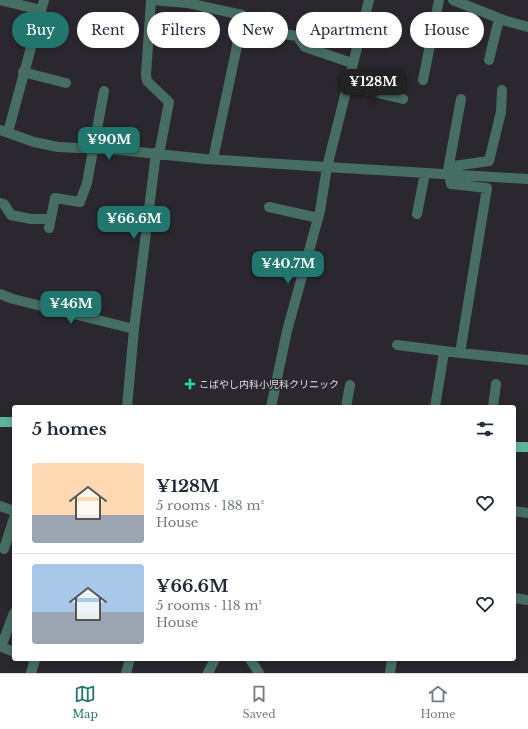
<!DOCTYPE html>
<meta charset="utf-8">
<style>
:root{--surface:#fff;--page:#f2f2f3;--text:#1f2937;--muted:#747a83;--line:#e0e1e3;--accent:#21766d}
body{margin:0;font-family:"Libre Baskerville","Noto Sans JP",serif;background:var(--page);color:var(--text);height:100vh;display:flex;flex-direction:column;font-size:15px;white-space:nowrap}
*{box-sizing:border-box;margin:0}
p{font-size:13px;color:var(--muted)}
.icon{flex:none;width:22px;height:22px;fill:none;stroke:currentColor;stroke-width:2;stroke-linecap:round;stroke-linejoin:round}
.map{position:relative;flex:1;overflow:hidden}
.side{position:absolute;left:12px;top:405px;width:504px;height:256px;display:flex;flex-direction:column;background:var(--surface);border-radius:4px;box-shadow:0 2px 6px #0003}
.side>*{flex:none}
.hud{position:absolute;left:12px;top:12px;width:504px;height:36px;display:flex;gap:8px}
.price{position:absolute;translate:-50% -34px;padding:0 9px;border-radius:8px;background:var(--accent);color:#fff;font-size:13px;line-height:26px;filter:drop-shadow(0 1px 2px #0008)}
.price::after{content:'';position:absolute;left:50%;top:24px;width:12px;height:9px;margin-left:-6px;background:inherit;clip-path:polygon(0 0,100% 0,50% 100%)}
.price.current{background:#222;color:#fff}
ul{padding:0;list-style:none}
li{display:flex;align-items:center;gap:12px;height:100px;padding:0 20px}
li+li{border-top:1px solid var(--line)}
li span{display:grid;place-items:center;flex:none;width:112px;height:80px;border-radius:4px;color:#555}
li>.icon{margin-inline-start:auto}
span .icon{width:48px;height:48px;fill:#fffc;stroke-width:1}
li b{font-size:17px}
h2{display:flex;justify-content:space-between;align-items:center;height:48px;padding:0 20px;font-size:17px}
.chip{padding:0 14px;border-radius:18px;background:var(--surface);box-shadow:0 2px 6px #0003;font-size:14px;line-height:36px}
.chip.current{background:var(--accent);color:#fff}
.tab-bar{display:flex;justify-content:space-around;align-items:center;height:56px;border-top:1px solid var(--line);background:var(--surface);font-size:11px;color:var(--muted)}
.tab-bar a{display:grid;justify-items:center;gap:2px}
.tab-bar .current{color:var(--accent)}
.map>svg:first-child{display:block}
</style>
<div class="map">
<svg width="528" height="673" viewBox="0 0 528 673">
<rect width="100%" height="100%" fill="#2a272f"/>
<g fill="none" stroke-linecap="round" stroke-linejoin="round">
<!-- minor -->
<path stroke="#476e62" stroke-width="10" d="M0,0L41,10
M151,0L146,75L147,81L169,102L159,154
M152,0L188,3L242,15L236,51L213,159
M453,0L506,21L528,27
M241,28L297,36L305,47L352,63
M489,60L499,19
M23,72L66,83
M423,80L439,0
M348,86L403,99
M0,130L34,142L58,147L120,150L205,159L327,167L528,179
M8,132L44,0
M449,174L454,166L489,161L501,112L502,90
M0,203L4,204L11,215L31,219H51
M269,207L318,218
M417,214L425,173
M49,228L55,198L80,202L87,183L104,91
M0,294L13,299L134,329
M397,345L460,353L528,360
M460,353L487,188L451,184L448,170L461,99
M127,407L134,329L156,153
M271,407L287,331L320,211L327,167L369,0
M346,407L350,385
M435,407L444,352
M493,407L496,384
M0,506L14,511
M514,511L528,513
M4,549L14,518
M514,598L528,600
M0,646L14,652
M1,647L14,613
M250,659L259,673
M31,673L35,660L32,659
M126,673L130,659
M208,673L215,659
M390,673L392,659"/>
<!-- major -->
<path stroke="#5eb49b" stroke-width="10" d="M0,422H14
M514,447H528"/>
</g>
<!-- markers -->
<path fill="#24d5ae" stroke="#2a272f" stroke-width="1.5" d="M188 378h4v4h4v4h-4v4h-4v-4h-4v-4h4z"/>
<g text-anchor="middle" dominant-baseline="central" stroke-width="3" stroke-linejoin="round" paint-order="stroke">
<!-- poi labels -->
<g font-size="10" fill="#e1dfe4" stroke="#2a272f" text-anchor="start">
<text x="199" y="384">こばやし内科小児科クリニック</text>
</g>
</g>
</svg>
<b class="price current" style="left:373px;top:103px">¥128M</b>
<b class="price" style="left:109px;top:161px">¥90M</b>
<b class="price" style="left:134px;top:240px">¥66.6M</b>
<b class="price" style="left:288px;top:285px">¥40.7M</b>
<b class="price" style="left:71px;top:325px">¥46M</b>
<div class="hud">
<a class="chip current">Buy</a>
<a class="chip">Rent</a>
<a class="chip">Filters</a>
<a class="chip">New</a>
<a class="chip">Apartment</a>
<a class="chip">House</a>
</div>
<section class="side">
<h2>5 homes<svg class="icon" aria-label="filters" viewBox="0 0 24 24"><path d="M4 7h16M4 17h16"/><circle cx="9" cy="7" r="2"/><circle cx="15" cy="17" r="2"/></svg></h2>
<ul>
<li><span style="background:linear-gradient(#ffd9b3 65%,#9aa5b1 0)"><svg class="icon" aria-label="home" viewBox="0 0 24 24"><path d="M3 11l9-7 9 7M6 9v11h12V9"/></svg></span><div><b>¥128M</b><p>5 rooms · 188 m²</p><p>House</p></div><svg class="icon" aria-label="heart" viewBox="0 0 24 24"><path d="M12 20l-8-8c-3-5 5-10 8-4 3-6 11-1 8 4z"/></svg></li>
<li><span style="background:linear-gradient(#a9c7e8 60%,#9aa5b1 0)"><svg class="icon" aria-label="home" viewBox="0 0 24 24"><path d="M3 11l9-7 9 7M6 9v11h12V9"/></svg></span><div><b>¥66.6M</b><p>5 rooms · 118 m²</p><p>House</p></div><svg class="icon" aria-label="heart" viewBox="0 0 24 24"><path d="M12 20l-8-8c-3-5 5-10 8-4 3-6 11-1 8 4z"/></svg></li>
</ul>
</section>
</div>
<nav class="tab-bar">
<a class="current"><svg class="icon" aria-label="map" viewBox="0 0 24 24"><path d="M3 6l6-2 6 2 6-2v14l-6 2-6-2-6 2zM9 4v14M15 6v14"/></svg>Map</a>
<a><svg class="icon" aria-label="saved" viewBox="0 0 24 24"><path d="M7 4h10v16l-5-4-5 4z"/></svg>Saved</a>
<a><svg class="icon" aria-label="home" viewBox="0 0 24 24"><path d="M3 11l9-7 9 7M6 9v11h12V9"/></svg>Home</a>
</nav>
